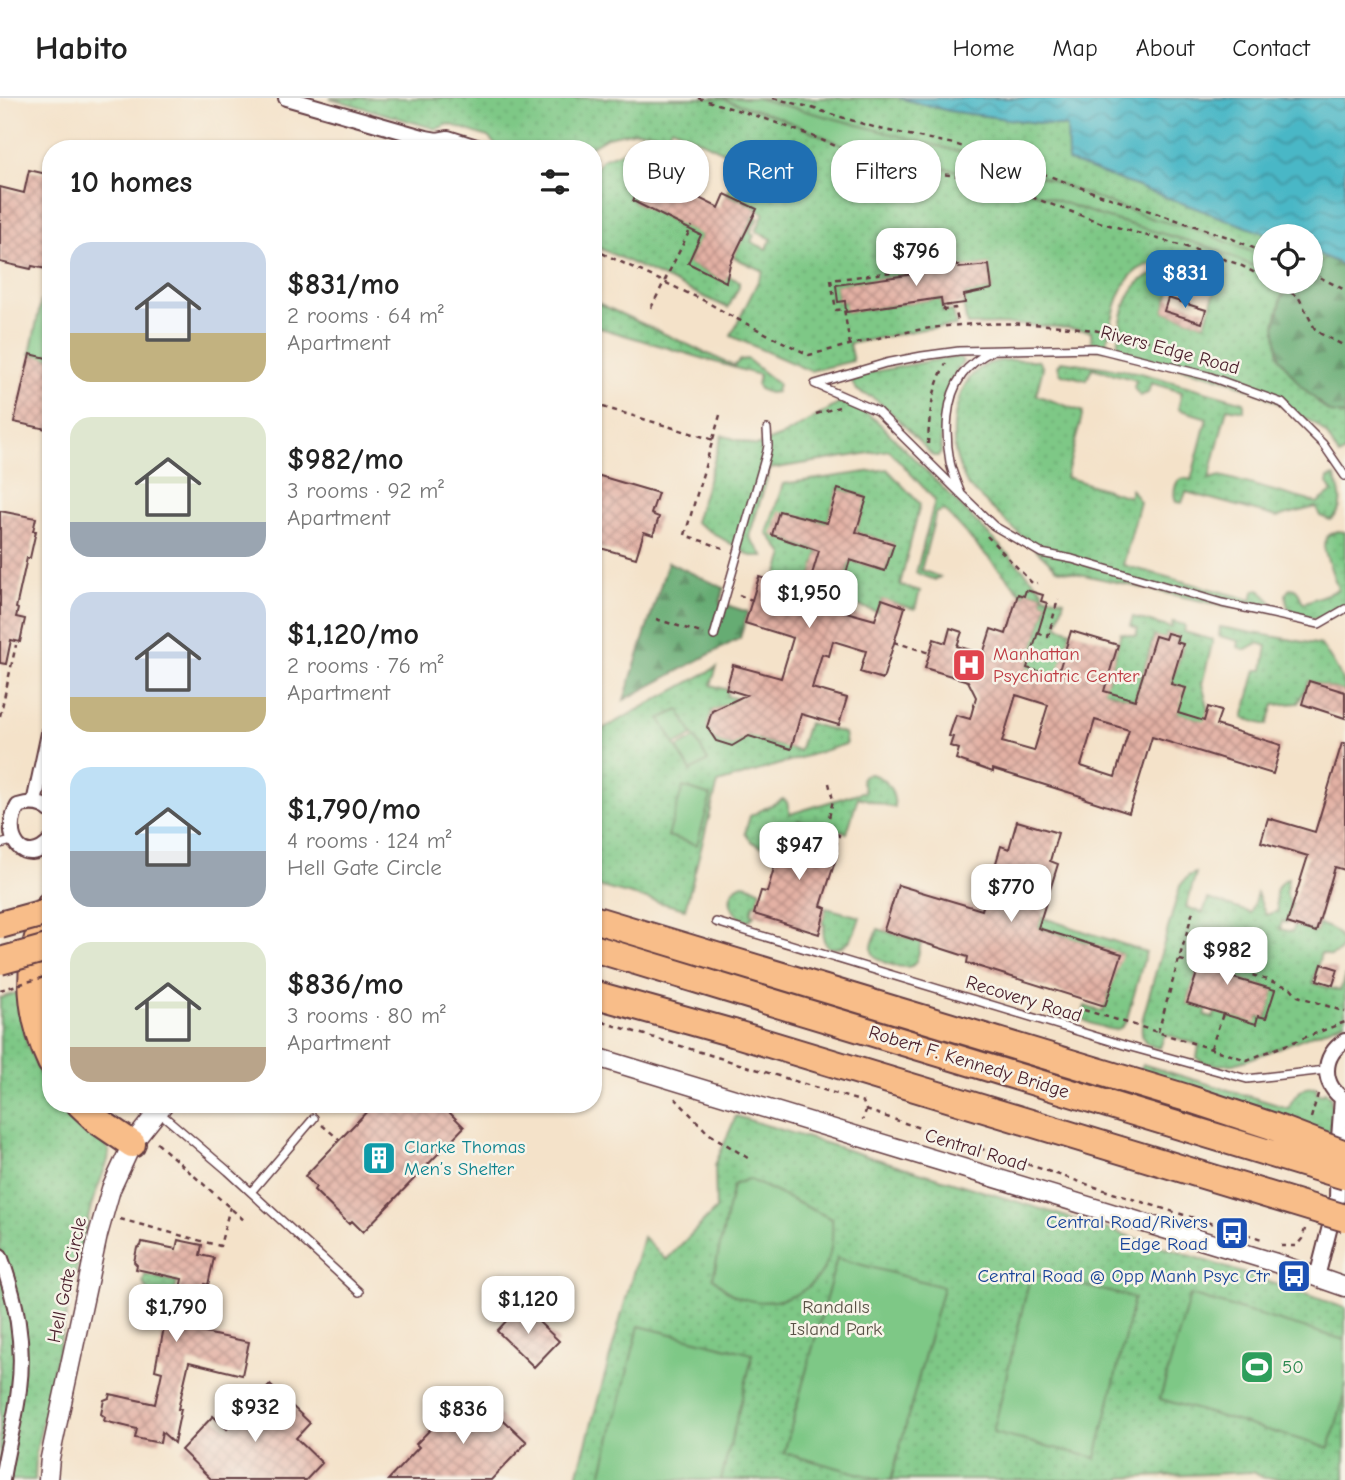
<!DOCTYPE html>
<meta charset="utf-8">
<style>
:root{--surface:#fff;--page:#f6f6f6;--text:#222;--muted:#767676;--line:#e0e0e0;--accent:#1f6fb2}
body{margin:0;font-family:"Comic Neue",sans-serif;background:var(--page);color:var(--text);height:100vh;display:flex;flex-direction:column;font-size:26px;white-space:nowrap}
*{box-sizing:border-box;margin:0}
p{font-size:23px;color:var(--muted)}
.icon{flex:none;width:38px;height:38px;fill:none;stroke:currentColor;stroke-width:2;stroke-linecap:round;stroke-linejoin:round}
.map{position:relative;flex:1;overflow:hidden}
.sheet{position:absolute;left:42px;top:42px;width:560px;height:973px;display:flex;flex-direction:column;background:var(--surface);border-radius:28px;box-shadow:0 2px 5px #0004}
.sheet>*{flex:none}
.hud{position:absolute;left:623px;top:42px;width:616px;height:63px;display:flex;gap:14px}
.buttons{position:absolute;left:1253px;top:126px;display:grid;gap:14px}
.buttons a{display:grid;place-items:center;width:70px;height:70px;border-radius:50%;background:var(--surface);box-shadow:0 2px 5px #0004;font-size:35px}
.price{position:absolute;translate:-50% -60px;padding:0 16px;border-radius:14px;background:#fff;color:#222;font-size:23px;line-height:46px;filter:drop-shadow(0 2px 4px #0008)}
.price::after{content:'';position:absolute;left:50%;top:42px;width:21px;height:16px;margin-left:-10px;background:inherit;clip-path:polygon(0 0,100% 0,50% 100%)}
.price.on{background:var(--accent);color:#fff}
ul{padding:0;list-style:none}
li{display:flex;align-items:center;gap:21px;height:175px;padding:0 28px}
li span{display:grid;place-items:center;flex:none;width:196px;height:140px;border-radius:21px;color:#555}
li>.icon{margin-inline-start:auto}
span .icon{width:84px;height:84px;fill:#fffc;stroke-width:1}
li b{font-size:30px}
h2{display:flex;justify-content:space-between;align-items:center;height:84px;padding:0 28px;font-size:30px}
.pill{padding:0 24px;border-radius:28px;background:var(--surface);box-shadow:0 2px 5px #0004;font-size:24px;line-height:63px}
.pill.on{background:var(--accent);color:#fff}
header{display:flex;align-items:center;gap:42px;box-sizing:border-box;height:98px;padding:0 35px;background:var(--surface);border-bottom:2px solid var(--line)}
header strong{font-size:33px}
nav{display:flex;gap:38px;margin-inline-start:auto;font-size:24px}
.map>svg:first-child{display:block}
</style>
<header>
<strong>Habito</strong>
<nav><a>Home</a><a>Map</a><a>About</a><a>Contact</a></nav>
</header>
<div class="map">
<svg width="1345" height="1382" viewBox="0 0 1345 1382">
<defs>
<pattern id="grass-dots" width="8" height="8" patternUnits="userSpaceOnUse" patternTransform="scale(1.75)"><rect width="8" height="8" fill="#7ec886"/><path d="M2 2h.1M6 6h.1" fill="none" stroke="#6eab74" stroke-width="1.8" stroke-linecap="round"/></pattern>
<pattern id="forest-firs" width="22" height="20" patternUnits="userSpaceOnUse" patternTransform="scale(1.75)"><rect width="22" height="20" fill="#66ac73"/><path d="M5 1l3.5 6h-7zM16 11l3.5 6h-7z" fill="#568b5f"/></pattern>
<pattern id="water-waves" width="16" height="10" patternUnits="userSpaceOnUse" patternTransform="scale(1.75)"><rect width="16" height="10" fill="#4ab7c6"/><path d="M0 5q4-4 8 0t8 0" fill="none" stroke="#4094a1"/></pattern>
<pattern id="building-cross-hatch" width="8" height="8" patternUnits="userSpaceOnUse" patternTransform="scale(1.75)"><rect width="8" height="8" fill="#e3b1a4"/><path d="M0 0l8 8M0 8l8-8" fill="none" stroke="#ba8f86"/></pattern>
</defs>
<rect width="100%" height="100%" fill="#f7f3e8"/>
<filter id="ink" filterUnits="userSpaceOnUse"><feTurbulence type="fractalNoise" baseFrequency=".0143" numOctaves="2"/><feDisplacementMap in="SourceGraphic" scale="14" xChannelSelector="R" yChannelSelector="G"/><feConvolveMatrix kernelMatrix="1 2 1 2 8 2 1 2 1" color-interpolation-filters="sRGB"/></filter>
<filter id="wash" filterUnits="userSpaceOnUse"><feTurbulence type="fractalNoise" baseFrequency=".00686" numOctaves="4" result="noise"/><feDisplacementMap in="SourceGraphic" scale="28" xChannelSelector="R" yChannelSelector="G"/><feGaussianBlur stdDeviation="1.57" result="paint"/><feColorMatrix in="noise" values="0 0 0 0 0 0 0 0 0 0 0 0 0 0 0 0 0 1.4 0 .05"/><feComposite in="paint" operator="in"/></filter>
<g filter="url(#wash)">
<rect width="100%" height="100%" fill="#f4e2c9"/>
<!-- grass -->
<path fill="url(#grass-dots)" stroke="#647458" stroke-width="2" fill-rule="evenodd" d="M330,0H899L949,13L1067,29L1277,138H1265V184H1311V152L1345,168V354L1339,358L1327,337L1317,327L1261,296L1228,282L1117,254C1120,218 1126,167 1175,177L1164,213L1205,226L1220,175L1179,163L1177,169C1120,151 1115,213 1105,252L1092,249L1091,233C1047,227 1011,225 967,227L963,205L965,204L964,197L992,191L988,167L959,170L958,167L937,170V173L836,187L838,204L845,203L847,214L941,200L943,214L953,213L956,228L924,231L849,246L853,263L810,273L731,238L763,173L733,159L754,118L758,120L750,134L754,137L751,144L766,151L772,141L756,133L764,115L746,106L747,104L738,100L737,101L726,96L743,63L672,29L666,40L652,34L636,33L607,39L587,51H500L488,39L449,26L436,31Z
M638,47L656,56L633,103L686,129L703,134L688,165L724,183L727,178L739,183V189L728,210L593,147V75L602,61Z
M593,203L734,268L740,262L747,261L778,286L776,294L769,295L759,291L757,287L759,277L597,229L593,238Z
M960,259L963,264C941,292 940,320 941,355L938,358H933C915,340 897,317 876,302C866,295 854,296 852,282L858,277L935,262Z
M1038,262L1043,270L1036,297L1083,314L1066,379L1129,399L1131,391L1140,404L1123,467L1251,502L1255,492L1259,491L1276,509V514L1229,509L1057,471L968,388C962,376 957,365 955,352C951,325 957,282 984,268C1000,260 1020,262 1038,262Z
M1062,263L1137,274L1244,304V313L1227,310L1209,381L1221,378L1317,405L1332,394L1327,385L1328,380L1335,378C1341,395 1345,414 1330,422L1320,418L1316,409L1277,419L1186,394L1182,405L1176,404C1173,398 1174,384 1181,381C1183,380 1188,381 1191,382L1207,320L1178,311L1182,294L1151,285L1148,295L1140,298L1134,290L1136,282L1092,270L1087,282L1062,276L1060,274L1058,268Z
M840,305L860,310L878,324L1043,492V497L1064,502L1057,528L1071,533L1061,568L1064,581L1027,570L1047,505L1041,503L1043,497L1026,492L1024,498L944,412L936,415L921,472L940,479L935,482L916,475L935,402L889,352L770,371L749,439L764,458H751L695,424L722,337L756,348L784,337Z
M887,371L920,406L900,487L920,493L915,511L882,502L878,514L846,504L849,493L846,492L849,482L845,480L850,462L885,473L893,446L856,434L866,399L838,391L827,425L803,419L795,444V446L819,453L805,500L793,489L775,484L784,456L767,435L783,386Z
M1338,433L1345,434V506C1336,522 1316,523 1300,517C1298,516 1291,514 1290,512C1286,508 1286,501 1286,496L1290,490C1298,490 1300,498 1303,505L1338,492C1336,483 1324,455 1324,448C1324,439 1331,435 1338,433Z
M1133,519L1171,530L1173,524L1185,527L1184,534L1213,542L1202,586L1208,609L1207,615L1212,626L1164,611L1185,590L1171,586L1183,547L1176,544L1178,538L1167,535L1165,541L1154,538L1135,602L1098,591L1108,582L1121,535L1136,538L1138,531L1130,527Z
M1220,529L1321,547C1329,558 1345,581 1345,594L1309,583L1298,605L1274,607L1267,627L1243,620L1256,572H1263L1267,548L1258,545L1244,552L1238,549L1239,543L1219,538Z
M717,569L711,587L728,592L727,598L764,609L759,642L799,653L808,625L844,635L846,646L718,685L685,811L593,787V636ZM727,606L745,640L732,648L716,643L707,629L712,613ZM678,612L708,663L691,673L660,621Z
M871,676C888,681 894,692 895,710L858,699L847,735L798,722L791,745L782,743L779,754C766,750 752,748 745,735L750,718L783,701L787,704L790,716L865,693L861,681L864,677Z
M1196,775L1186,809L1203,815L1208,801L1251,815L1257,795L1266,817L1278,813C1274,799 1274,787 1288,780L1286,795L1292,809L1287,825L1282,824L1280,831L1292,834L1294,827L1316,834L1318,826C1331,830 1339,833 1343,847L1339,854L1331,858L1321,855L1313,885L1340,893L1345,877V924L1247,962L1234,966L1215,967L1201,964L1197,960L1199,947L1165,936L1160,950C1140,947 1140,936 1143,919L1180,788L1188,778ZM1209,839L1233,846L1227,869L1230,870L1227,878L1274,892L1266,920L1216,913L1213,920L1205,918L1207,911L1187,905Z
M743,786H747L761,793L757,807L754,806L751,815L755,816L749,823C731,820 721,794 743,786Z
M826,810L860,819C855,836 848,854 828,849C822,841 822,837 825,827L822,826Z
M1041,819L1146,854L1127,921C1121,934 1114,933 1102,929C1096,927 1090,926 1084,922L1083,916L1085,908L1103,914L1121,856L1038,830Z
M878,831L921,844C919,851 919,861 914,866C907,874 872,864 872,852C871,846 876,837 878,831Z
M19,894L22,922L27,945L38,972L51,993V1006H62L79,1025L103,1044L109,1053L108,1062L91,1108L48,1297L36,1355L35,1382H0V900Z
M1142,966L1288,1010C1295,997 1301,987 1317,989L1316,994L1323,996L1325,993L1330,998L1331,1003V1036L1140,974Z
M736,1018C939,1081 1144,1139 1345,1210V1382L1264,1380L1253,1374L1121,1380V1382H576L643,1139L666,1162L716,1111L715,1067Z
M145,1177L177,1184L172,1208L155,1205L143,1185Z"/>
<!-- forest -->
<path fill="url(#forest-firs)" stroke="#58664f" stroke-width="2" d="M1326,159L1345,168V317L1330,315L1300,287L1279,259L1275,227L1282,198L1299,184H1311V173Z
M668,464L724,490L720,505L748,514L740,540L624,602Z"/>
<!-- garden -->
<path fill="#7ec886" stroke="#647458" stroke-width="2" d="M720,0H756L991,62C994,69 994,72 989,79L949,71L891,65L862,55L780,20Z
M1010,67L1112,106L1153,121L1194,131L1265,159V173L1209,149L1101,118L1005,84C1004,76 1005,72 1010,67Z
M41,203L51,206V261L30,256Z
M679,612L693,637L675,647L660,621Z
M695,640L708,663L691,673L677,650Z
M683,689L711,698L697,747L668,738Z
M748,1081L832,1121C833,1136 833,1150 827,1164C812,1201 762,1215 729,1194C723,1190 718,1184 713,1180L733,1087Z
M837,1160L943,1189L891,1382H882L784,1355Z
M1031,1175L1134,1200L1096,1360L993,1335Z
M1190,1197L1345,1242V1296L1329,1350L1160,1301Z
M639,1228L753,1256L721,1382H600Z"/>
<!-- water -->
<path fill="url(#water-waves)" stroke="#4a6b78" stroke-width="2" d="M899,0H1345V168L1311,153V138H1271L1068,63L1067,29L949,13Z"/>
<g id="blocks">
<!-- building -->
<path fill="url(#building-cross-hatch)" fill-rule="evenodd" d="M29,72L51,77V172L32,168L31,171L0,164V89L24,95Z
M646,74L719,110L725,96L757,111L730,166L726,184L688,165L701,137L633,103Z
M958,167L959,170L989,167L992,191L964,197L965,205L942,208L941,200L846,214L845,203L838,204L836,187L937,173L936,170Z
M1168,200L1206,212L1202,225L1164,213Z
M30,256L51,261V332L14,324Z
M593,376L658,395L651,416L659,419L653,437L644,434L636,460L593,448Z
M838,391L867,400L856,434L894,446L885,473L850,462L836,509L840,510L839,512L875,522L882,501L905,509L883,581L860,574L866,553L833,543L829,558L822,556L812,590L847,600L839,627L801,616L791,651L749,638L732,648L716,643L707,629L712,613L746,597L726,591L733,567L781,580L793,540L745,525L759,479L807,493L819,453L772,437L779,413L827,425Z
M0,413L36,420L33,433H36L30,460H27L16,510L18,511L16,519L25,521L20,544L11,542L6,566L0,565Z
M1026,492L1043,497L1041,503L1047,505L1027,570L1057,579L1071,533L1118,547L1104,593L1135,602L1155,538L1165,541L1167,535L1178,538L1176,544L1183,546L1171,586L1186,590L1178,615L1204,623L1208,609L1221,613L1216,627L1281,647L1273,676L1152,639L1129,715L1083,700L1084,699L993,671V674L956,661L959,651L950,648L953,639L949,638L956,617L970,621L976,599L968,583L925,570L934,541L946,545L950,530L962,534L957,548L983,556L991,531L1006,536L1018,496L1024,498ZM1016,597L1048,607L1034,653L1002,644ZM1095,622L1129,632L1115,679L1081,668Z
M1309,583L1345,594V620L1302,606Z
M1342,645H1345V772L1335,769L1316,834L1287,825L1308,758L1261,744L1268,720L1315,734Z
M1017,723L1058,735L1050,763L1058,766L1038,830L1122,856L1105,908L967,865L968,859L884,832L898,787L982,812L1001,748L1009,751Z
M796,729L834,741L830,755L837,757L821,808L826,810L819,836L754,816L761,793L767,794L782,743L791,745Z
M1209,839L1234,846L1227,869H1230L1227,878L1275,892L1266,920L1258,918L1256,926L1187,905Z
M1322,866L1338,871L1333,887L1317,882Z
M374,1006H441L464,1029L363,1134L352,1123L349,1126L314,1092L316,1089L305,1078Z
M178,1142L202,1147L200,1157L214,1160L208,1187L205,1186L195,1233L249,1244L242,1277L189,1264L178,1311H181L174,1345L162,1334L160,1345L135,1340L137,1331L104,1323L105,1319L101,1316L104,1302L109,1300L110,1296L155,1306L162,1274L155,1272L158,1256H159L167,1213L175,1215L182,1181L136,1171L137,1167L134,1164L137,1150L141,1148L142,1144L176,1151Z
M521,1207L559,1243L534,1269L497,1233Z
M270,1287L310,1325L296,1340L322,1365L306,1382H212L181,1352L213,1318L227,1331Z
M473,1293L527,1344L491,1382H388L419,1349L416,1346L456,1305L459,1308Z"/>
</g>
</g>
<g filter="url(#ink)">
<use href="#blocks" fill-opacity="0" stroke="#643c43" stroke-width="2"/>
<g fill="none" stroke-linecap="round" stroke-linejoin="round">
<!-- service casing -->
<g stroke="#643c43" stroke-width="10">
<path id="service" d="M992,253C980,259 970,266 962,277C945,300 945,337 950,364C952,375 957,385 961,396L877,313L815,286L886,265L922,258L959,253L1095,250L1208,278L1282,305L1323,346L1345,378
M961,396L994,428L1041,455L1072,461L1222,505L1319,526L1345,511
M714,538L766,357L768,348L767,331
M0,746L8,744
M716,824L1127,948L1247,981L1326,972
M159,1014L228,1073L359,1194
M251,1094L314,1020"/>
</g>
<!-- minor casing -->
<g stroke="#643c43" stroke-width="18">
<path id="minor" d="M286,0L426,40L437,42L448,40L483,51
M34,705L51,626
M51,713C41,704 30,704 18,708C0,738 24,772 51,743
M1345,943C1321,958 1321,987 1345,1002
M0,1158C16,1201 25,1244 19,1291C16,1322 6,1351 2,1382
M1317,1179L1337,1101L1338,1054L1342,1000"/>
</g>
<!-- tertiary casing -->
<g stroke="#643c43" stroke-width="21">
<path id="tertiary" d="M593,958L1273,1164L1345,1189
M48,1382L50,1360L98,1137L111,1091L132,1046L164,1006"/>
</g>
<!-- motorway casing -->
<g stroke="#643c43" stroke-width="30">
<path id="motorway" d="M51,806C25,857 27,913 51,964
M593,896L733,935
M80,1006L98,1023L132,1046"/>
</g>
<!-- path -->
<path stroke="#643c43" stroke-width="2.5" stroke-dasharray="5 5" stroke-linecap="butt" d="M698,0L766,21L812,38L881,67L904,73L951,77L996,86L1099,124L1193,151L1238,166L1265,180
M773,0L805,8L880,31L954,46L1003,61L1098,96L1228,139L1265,155
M996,86L1002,62
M593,151L707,204L727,216L809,257C847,248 885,237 924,231C984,222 1056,224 1115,236C1140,240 1164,247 1188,253
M1311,175L1345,192
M1274,184L1282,188L1299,200L1315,231L1321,236L1345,248
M951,207L943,208L944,212L955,210L959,228
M651,210L692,128
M850,247L844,211L836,212L831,182L900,173L912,176
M593,306L714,342
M816,316L839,309
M720,317L685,437L726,451
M928,346C929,317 932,291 946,265
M987,438L1033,486L1037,485
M739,497L752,502
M656,521L704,536
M1038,535L1048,539L1058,501
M894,544L930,555
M0,618L16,547
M829,685L833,702L826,733L839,737L835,752H838
M1245,832L1234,871L1291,890L1298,898L1345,914
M1180,862L1201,867
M1084,912L1141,929L1247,962L1345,924
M593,921L863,1004L866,1012L863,1022
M1158,934L1193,813
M1211,950L1223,916
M675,1000L708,1035L751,1062
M866,1012L1116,1096L1265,1142
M1311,1020L1318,996
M322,1027L340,1042
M157,1045L245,1123
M120,1121L220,1148L230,1109
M1281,1148H1296L1302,1141L1305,1131"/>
<!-- service -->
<use href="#service" stroke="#fff" stroke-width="7"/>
<!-- minor -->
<use href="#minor" stroke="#fff" stroke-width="14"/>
<!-- tertiary -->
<use href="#tertiary" stroke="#fff" stroke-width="18"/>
<!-- motorway -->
<use href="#motorway" stroke="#f8bd89" stroke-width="26"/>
<!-- motorway-bridge casing -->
<g stroke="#643c43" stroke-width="30" stroke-linecap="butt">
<path id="motorway-bridge" d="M593,821L1187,1000L1272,1028L1345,1056
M0,827L51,813
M593,850L1345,1078
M0,863L51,849
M733,935L1345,1120"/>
</g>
<!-- path-bridge -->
<path stroke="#643c43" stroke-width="2.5" stroke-dasharray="5 5" stroke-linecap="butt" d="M0,892L51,877"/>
<!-- motorway-bridge -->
<use href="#motorway-bridge" stroke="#f8bd89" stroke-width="26"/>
</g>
</g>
<!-- icons -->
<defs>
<g id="hospital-square" transform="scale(1.75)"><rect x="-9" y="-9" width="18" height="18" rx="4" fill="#e0444e" stroke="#f7f3e8"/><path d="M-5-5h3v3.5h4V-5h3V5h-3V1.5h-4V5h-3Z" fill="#fff"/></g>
<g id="building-square" transform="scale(1.75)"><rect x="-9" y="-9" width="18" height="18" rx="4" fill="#0f9aa8" stroke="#f7f3e8"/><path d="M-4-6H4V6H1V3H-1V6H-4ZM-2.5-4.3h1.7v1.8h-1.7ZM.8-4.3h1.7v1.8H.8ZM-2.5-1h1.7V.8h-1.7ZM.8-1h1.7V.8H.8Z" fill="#fff"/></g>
<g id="bus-square" transform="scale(1.75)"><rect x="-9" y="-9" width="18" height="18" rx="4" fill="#1a4fb4" stroke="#f7f3e8"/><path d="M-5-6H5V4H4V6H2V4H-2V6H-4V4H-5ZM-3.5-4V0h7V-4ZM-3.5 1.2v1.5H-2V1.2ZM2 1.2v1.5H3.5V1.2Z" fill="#fff"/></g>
<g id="stadium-square" transform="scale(1.75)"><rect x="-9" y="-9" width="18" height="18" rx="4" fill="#2e9e5b" stroke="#f7f3e8"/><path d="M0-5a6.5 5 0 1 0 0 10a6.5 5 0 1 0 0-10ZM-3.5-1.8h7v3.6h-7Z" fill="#fff"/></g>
</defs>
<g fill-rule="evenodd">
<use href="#hospital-square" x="969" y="567"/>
<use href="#building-square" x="379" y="1060"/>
<use href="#bus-square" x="1232" y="1135"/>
<use href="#bus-square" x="1294" y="1178"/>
<use href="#stadium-square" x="1257" y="1269"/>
</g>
<g text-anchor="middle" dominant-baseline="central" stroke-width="5" stroke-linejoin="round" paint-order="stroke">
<!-- street labels -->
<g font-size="19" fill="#4a1f2b" stroke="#f7f3e8">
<text transform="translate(1170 252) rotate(15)">Rivers Edge Road</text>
<text transform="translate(1024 901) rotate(17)">Recovery Road</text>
<text transform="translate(969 964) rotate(17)">Robert F. Kennedy Bridge</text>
<text transform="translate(976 1052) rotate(17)">Central Road</text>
<text transform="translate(67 1182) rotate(-78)">Hell Gate Circle</text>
</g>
<!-- health labels -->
<g font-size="19" fill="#be3a42" stroke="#f7f3e8" text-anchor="start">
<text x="993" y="556">Manhattan<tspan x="993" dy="22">Psychiatric Center</tspan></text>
</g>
<!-- culture labels -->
<g font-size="19" fill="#0d838f" stroke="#f7f3e8" text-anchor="start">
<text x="404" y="1049">Clarke Thomas<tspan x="404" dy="22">Men’s Shelter</tspan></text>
</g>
<!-- transit labels -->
<g font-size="19" fill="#164399" stroke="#f7f3e8" text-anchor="end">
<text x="1208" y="1124">Central Road/Rivers<tspan x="1208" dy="22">Edge Road</tspan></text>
<text x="1270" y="1178">Central Road @ Opp Manh Psyc Ctr</text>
</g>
<!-- park labels -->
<g font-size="19" fill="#5a5246" stroke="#f7f3e8">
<text x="836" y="1209">Randalls<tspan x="836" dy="22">Island Park</tspan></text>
</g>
<!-- leisure labels -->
<g font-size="19" fill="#27864d" stroke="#f7f3e8" text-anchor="start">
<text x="1282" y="1269">50</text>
</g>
</g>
</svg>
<div class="buttons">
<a><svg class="icon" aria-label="locate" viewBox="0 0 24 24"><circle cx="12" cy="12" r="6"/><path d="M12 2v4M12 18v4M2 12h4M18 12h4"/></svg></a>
</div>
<b class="price" style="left:916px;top:190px">$796</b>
<b class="price on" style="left:1185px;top:212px">$831</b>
<b class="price" style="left:809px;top:532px">$1,950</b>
<b class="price" style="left:799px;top:784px">$947</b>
<b class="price" style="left:1011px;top:826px">$770</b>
<b class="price" style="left:1227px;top:889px">$982</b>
<b class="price" style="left:528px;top:1238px">$1,120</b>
<b class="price" style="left:176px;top:1246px">$1,790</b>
<b class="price" style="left:255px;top:1346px">$932</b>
<b class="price" style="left:463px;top:1348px">$836</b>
<div class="hud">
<a class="pill">Buy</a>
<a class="pill on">Rent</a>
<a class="pill">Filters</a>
<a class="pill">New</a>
</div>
<section class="sheet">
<h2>10 homes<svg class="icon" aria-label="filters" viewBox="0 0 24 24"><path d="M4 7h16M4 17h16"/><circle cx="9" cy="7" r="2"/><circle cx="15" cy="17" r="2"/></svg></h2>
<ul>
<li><span style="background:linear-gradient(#c9d6e8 65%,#c2b280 0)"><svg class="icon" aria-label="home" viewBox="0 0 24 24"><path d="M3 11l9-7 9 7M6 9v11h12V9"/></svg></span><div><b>$831/mo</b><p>2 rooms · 64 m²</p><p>Apartment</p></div></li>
<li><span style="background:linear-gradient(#dfe7d0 75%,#9aa5b1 0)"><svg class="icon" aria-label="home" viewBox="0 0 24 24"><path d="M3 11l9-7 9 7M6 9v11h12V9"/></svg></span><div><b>$982/mo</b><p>3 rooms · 92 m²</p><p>Apartment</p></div></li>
<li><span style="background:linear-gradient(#c9d6e8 75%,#c2b280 0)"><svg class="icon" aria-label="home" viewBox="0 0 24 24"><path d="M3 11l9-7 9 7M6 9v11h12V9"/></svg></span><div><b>$1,120/mo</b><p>2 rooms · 76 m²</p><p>Apartment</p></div></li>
<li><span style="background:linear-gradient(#bfe0f5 60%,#9aa5b1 0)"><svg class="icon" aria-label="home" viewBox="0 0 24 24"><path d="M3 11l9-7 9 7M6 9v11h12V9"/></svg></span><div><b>$1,790/mo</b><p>4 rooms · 124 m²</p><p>Hell Gate Circle</p></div></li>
<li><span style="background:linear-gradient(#dfe7d0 75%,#b9a48a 0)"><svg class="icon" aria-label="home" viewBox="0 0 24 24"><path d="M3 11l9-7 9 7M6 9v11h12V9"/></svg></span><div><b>$836/mo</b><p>3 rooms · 80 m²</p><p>Apartment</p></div></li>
</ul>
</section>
</div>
